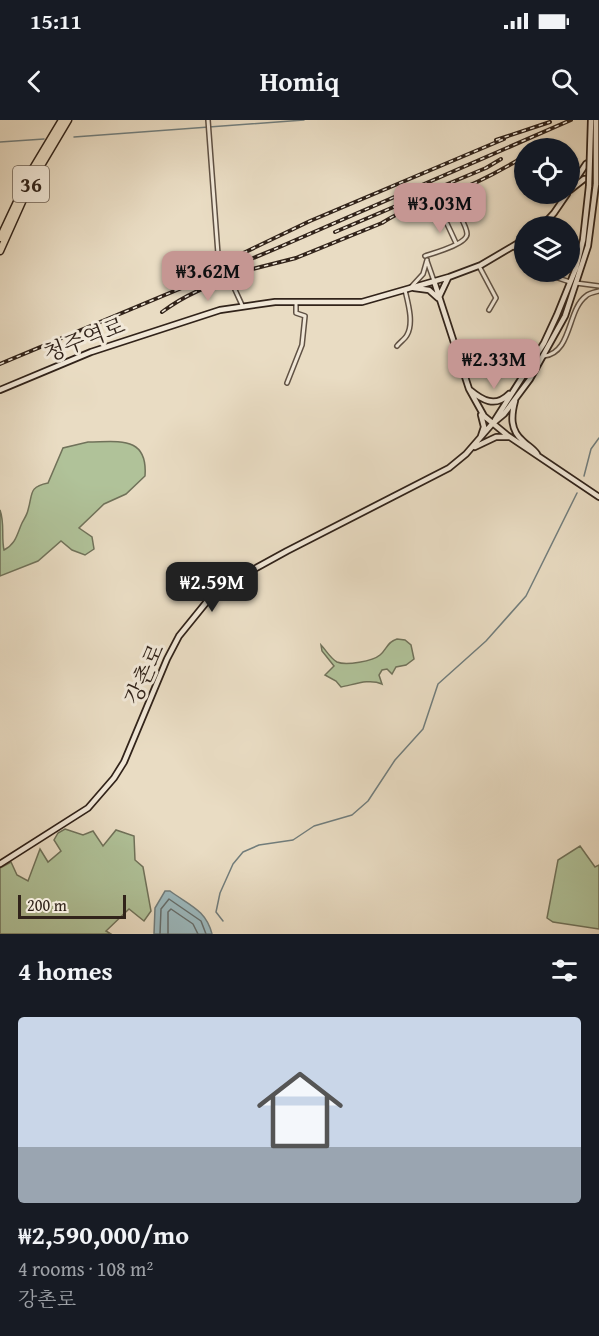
<!DOCTYPE html>
<meta charset="utf-8">
<style>
:root{--surface:#171b24;--page:#242831;--text:#f1f3f6;--muted:#9ea1a6;--accent:#c59692}
body{margin:0;font-family:"Gentium Book Plus","Noto Serif KR",serif;background:var(--page);color:var(--text);height:100vh;display:flex;flex-direction:column;font-size:22px;white-space:nowrap}
*{box-sizing:border-box;margin:0}
p{font-size:20px;color:var(--muted)}
.icon{flex:none;width:33px;height:33px;fill:none;stroke:currentColor;stroke-width:2;stroke-linecap:round;stroke-linejoin:round}
.map{position:relative;height:814px;overflow:hidden}
.details{display:flex;flex-direction:column;background:var(--surface);flex:1}
.details>*{flex:none}
.buttons{position:absolute;left:514px;top:18px;display:grid;gap:12px}
.buttons a{display:grid;place-items:center;width:66px;height:66px;border-radius:50%;background:var(--surface);box-shadow:0 2px 4px #0004;font-size:30px}
.scale{position:absolute;left:18px;bottom:15px;width:108px;box-sizing:border-box;padding-left:6px;border:3px solid #31231a;border-top:0;font-size:16px;line-height:21px;white-space:nowrap;color:#31231a;-webkit-text-stroke:4px #f1e8d8;paint-order:stroke}
.price{position:absolute;translate:-50% -51px;padding:0 14px;border-radius:12px;background:var(--accent);color:#111;font-size:20px;line-height:39px;filter:drop-shadow(0 2px 3px #0008)}
.price::after{content:'';position:absolute;left:50%;top:36px;width:18px;height:14px;margin-left:-9px;background:inherit;clip-path:polygon(0 0,100% 0,50% 100%)}
.price.active{background:#222;color:#fff}
ul{padding:0;list-style:none}
li{display:grid;align-content:center;gap:12px;height:318px;padding:0 18px}
li span{display:grid;place-items:center;height:186px;border-radius:6px;color:#555}
li>.icon{margin-inline-start:auto}
span .icon{width:108px;height:108px;fill:#fffc;stroke-width:1}
li b{font-size:26px}
h2{display:flex;justify-content:space-between;align-items:center;height:72px;padding:0 18px;font-size:26px}
.status{display:flex;justify-content:space-between;align-items:center;height:42px;padding:0 30px;background:var(--surface);direction:ltr}
.status svg{height:16px;fill:currentColor}
header{display:flex;justify-content:space-between;align-items:center;height:78px;padding:0 18px;background:var(--surface);font-size:27px;font-weight:700}
.map>svg:first-child{display:block}
</style>
<div class="status"><b>15:11</b><svg viewBox="0 0 49 12"><path d="M0 12V9h3v3zM5 12V6h3v6zM10 12V3h3v9zM15 12V0h3v12zM26 1h20v11H26zM47 4h2v5h-2z"/></svg></div>
<header><svg class="icon" aria-label="back" viewBox="0 0 24 24"><path d="M15 5l-7 7 7 7"/></svg>Homiq<svg class="icon" aria-label="search" viewBox="0 0 24 24"><circle cx="10" cy="10" r="6"/><path d="M15 15l6 6"/></svg></header>
<div class="map">
<svg width="599" height="814" viewBox="0 0 599 814">
<rect width="100%" height="100%" fill="#e9dcc3"/>
<filter id="stains"><feTurbulence type="fractalNoise" baseFrequency=".00333" numOctaves="4"/><feColorMatrix values="0 0 0 0 .2 0 0 0 0 .09 0 0 0 0 .02 0 0 0 .5 -.17"/></filter>
<radialGradient id="worn" r=".72"><stop offset=".6" stop-color="#630" stop-opacity="0"/><stop offset="1" stop-color="#630" stop-opacity=".3"/></radialGradient>
<!-- green -->
<path fill="#b0c299" stroke="#70725a" stroke-width="1.5" d="M88,322C118,322 148,315 145,356L126,374L104,384L79,408L92,417L94,429L85,435L72,430L61,421L38,441L0,456V390C5,404 1,416 4,430C16,424 17,414 22,403C24,399 27,395 28,390C33,374 28,367 48,363L63,328Z
M397,519L405,520L411,525L414,539L406,545L396,547L392,554L387,549L382,550L379,555L382,564C369,558 353,565 341,567L336,561L325,555L334,546L322,531L321,525C326,530 330,538 337,542C346,546 373,541 380,535C387,529 387,522 397,519Z
M65,709L83,715L93,711L103,726L116,710L134,716L135,740L143,747L151,791L144,801L129,789L106,811L111,814H0V748L11,742L17,755L28,761L40,729L48,742L61,731L54,720L58,713Z
M580,726L595,747L599,745V809L553,802L547,798L558,740Z"/>
<!-- water -->
<path fill="#9cb9be" stroke="#717d7c" stroke-width="1.5" d="M165,771H170C189,785 206,790 212,814H154L155,788Z"/>
<g fill="none" stroke-linecap="round" stroke-linejoin="round">
<!-- shore -->
<path stroke="#666e6c" stroke-width="1.5" d="M160,814L161,789L169,779L201,801L206,814
M168,814V792L171,789L193,804L198,814"/>
<!-- stream -->
<path stroke="#717d7c" stroke-width="1.5" d="M74,17L304,0
M0,22L44,19
M584,356L591,329L599,318
M223,801L216,792L220,773L233,744L243,732L259,725L293,720L314,706L352,695L368,681L395,640L423,609L438,564L486,521L526,476L577,373"/>
<!-- street-tunnel -->
<path stroke="#c4b7a1" stroke-width="3" stroke-dasharray="3 1.5" stroke-linecap="butt" d="M220,137L231,161"/>
<!-- street casing -->
<g stroke="#5f5144" stroke-width="6">
<path id="street" d="M208,0L218,134L220,137
M443,95L456,123
M514,127L525,139
M425,136C434,133 467,124 467,114C467,108 461,98 458,92
M427,141L434,161
M479,146L496,178L489,190
M540,152L570,162
M231,161L242,185
M576,163L599,166
M412,166L423,154L427,140
M397,226C400,222 405,219 407,215C414,203 408,183 405,170
M544,236C572,233 567,190 586,176C589,173 595,172 599,171
M287,263L302,225L305,196L296,193V182"/>
</g>
<!-- secondary casing -->
<g stroke="#31231a" stroke-width="8">
<path id="secondary" d="M570,68L586,44L591,41L599,43
M570,70L584,59L599,58
M542,106L554,93L567,74
M434,161L469,269L484,296L507,315L599,377
M414,168L429,170L438,178
M439,177L448,158
M0,270L91,232L220,190L275,182H362L449,157L481,145L525,119
M470,270C482,280 495,288 509,274
M515,281C511,296 510,310 523,321C528,326 533,328 537,334
M495,300L544,223L557,195L576,148L583,120L589,66
M481,316L484,307L481,295
M475,327L496,317H509
M0,744L88,688L114,658L124,642L167,539L179,516L209,479L238,458L287,431L449,348L466,334L492,304L504,294L530,259L565,196L588,126L596,64"/>
</g>
<!-- highway casing -->
<g stroke="#31231a" stroke-width="9">
<path id="highway" d="M0,118L32,50L62,0
M0,131L30,64L68,0"/>
</g>
<!-- street -->
<use href="#street" stroke="#f1e8d8" stroke-width="3"/>
<!-- secondary -->
<use href="#secondary" stroke="#f1e8d8" stroke-width="4.5"/>
<!-- highway -->
<use href="#highway" stroke="#e9dcc3" stroke-width="6"/>
<!-- rail casing -->
<g stroke="#31231a" stroke-width="4">
<path id="rail" d="M496,20L550,2
M537,28L547,22
M426,73L486,48L501,39
M335,112L396,86
M235,137L310,101L504,19
M229,155L296,138L382,103C402,90 423,83 446,75C474,65 500,51 525,36
M162,192C185,175 210,164 238,157
M0,244L275,129L571,0"/>
</g>
<!-- rail -->
<use href="#rail" stroke="#f1e8d8" stroke-width="1.5" stroke-dasharray="4.5" stroke-linecap="butt"/>
<!-- secondary-bridge casing -->
<g stroke="#31231a" stroke-width="8" stroke-linecap="butt">
<path id="secondary-bridge" d="M596,64V0
M589,66L591,0"/>
</g>
<!-- secondary-bridge -->
<use href="#secondary-bridge" stroke="#f1e8d8" stroke-width="4.5"/>
</g>
<g text-anchor="middle" dominant-baseline="central" stroke-width="6" stroke-linejoin="round" paint-order="stroke">
<!-- shield labels -->
<rect fill="#f1e8d8" stroke="#6b5e53" stroke-width="1.5" x="13" y="46" width="36" height="36" rx="4.5"/>
<g font-size="21" font-weight="bold" fill="#31231a">
<text x="31" y="64">36</text>
</g>
<!-- street labels -->
<g font-size="22" fill="#31231a" stroke="#f1e8d8">
<text transform="translate(84 219) rotate(-21)">청주역로</text>
<text transform="translate(144 554) rotate(-66)">강촌로</text>
</g>
</g>
<rect width="100%" height="100%" filter="url(#stains)"/>
<rect width="100%" height="100%" fill="url(#worn)"/>
</svg>
<div class="buttons">
<a><svg class="icon" aria-label="locate" viewBox="0 0 24 24"><circle cx="12" cy="12" r="6"/><path d="M12 2v4M12 18v4M2 12h4M18 12h4"/></svg></a>
<a><svg class="icon" aria-label="layers" viewBox="0 0 24 24"><path d="M12 4l9 5-9 5-9-5zM3 14l9 5 9-5"/></svg></a>
</div>
<div class="scale">200 m</div>
<b class="price" style="left:440px;top:114px">₩3.03M</b>
<b class="price" style="left:208px;top:182px">₩3.62M</b>
<b class="price" style="left:494px;top:270px">₩2.33M</b>
<b class="price active" style="left:212px;top:493px">₩2.59M</b>
</div>
<section class="details">
<h2>4 homes<svg class="icon" aria-label="filters" viewBox="0 0 24 24"><path d="M4 7h16M4 17h16"/><circle cx="9" cy="7" r="2"/><circle cx="15" cy="17" r="2"/></svg></h2>
<ul>
<li><span style="background:linear-gradient(#c9d6e8 70%,#9aa5b1 0)"><svg class="icon" aria-label="home" viewBox="0 0 24 24"><path d="M3 11l9-7 9 7M6 9v11h12V9"/></svg></span><div><b>₩2,590,000/mo</b><p>4 rooms · 108 m²</p><p>강촌로</p></div></li>
</ul>
</section>
